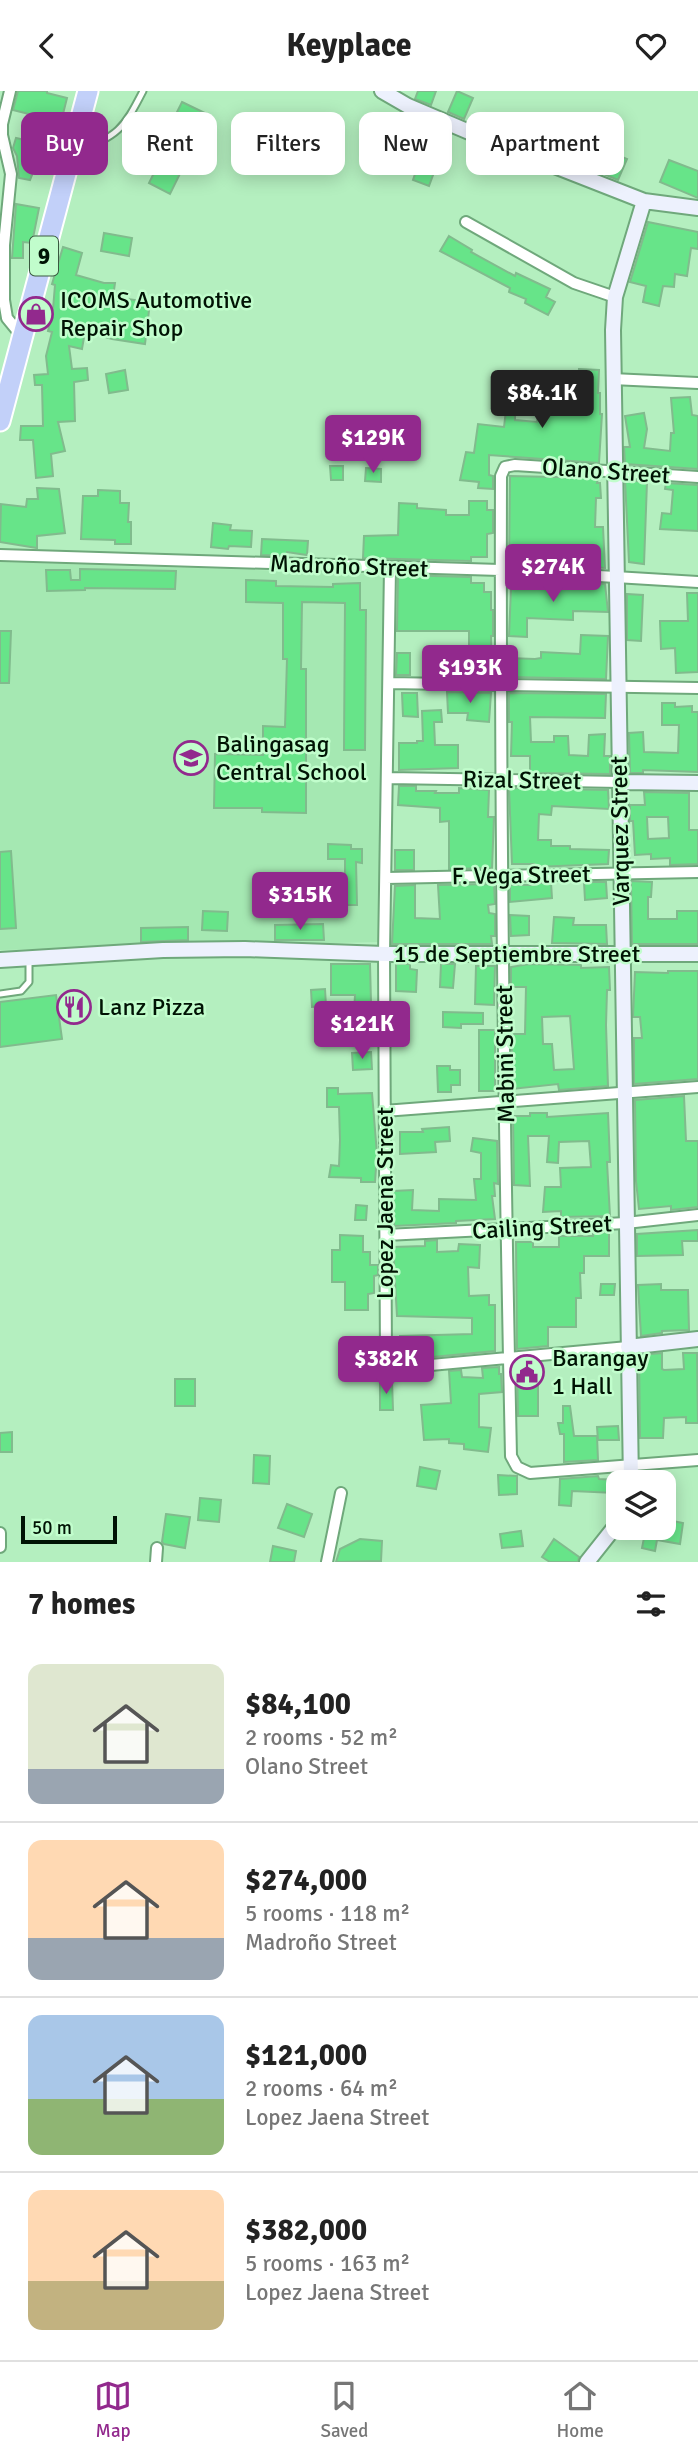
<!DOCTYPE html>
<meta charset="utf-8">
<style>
:root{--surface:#fff;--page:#f2f2f2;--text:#222;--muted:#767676;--line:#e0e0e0;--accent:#92298d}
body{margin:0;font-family:Signika,sans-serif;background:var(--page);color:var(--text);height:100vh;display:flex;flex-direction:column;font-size:26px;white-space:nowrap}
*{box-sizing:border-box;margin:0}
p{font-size:23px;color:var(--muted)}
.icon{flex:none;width:38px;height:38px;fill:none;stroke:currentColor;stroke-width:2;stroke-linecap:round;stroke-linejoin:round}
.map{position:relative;height:1471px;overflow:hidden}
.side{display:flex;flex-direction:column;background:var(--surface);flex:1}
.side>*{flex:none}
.banner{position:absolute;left:21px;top:21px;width:656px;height:63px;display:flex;gap:14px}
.tools{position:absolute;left:606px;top:1379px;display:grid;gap:14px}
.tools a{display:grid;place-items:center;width:70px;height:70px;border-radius:14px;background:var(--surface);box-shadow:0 4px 18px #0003;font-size:35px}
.scale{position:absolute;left:21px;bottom:18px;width:96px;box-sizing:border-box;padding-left:7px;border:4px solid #001304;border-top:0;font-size:19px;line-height:24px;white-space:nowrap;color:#001304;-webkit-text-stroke:5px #c1fdcc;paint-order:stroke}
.price{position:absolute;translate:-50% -60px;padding:0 16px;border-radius:7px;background:var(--accent);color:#fff;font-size:23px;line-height:46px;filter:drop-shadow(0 2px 4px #0008)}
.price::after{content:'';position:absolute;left:50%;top:42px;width:21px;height:16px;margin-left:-10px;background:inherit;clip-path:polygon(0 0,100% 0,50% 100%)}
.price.on{background:#222;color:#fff}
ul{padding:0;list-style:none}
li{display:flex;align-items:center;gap:21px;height:175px;padding:0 28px}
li+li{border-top:2px solid var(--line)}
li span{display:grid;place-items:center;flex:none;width:196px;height:140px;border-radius:14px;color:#555}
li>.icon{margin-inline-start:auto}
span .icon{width:84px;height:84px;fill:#fffc;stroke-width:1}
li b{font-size:30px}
h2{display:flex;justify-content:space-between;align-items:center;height:84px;padding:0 28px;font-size:30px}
.pill{padding:0 24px;border-radius:14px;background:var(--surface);box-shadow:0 4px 18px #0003;font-size:24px;line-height:63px}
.pill.on{background:var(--accent);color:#fff}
header{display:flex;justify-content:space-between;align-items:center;height:91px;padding:0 28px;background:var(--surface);font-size:32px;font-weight:800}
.tab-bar{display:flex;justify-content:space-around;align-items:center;height:98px;border-top:2px solid var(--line);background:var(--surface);font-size:19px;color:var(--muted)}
.tab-bar a{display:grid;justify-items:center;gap:4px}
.tab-bar .on{color:var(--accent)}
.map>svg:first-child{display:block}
</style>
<header><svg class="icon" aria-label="back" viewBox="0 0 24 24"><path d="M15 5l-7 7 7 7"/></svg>Keyplace<svg class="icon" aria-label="heart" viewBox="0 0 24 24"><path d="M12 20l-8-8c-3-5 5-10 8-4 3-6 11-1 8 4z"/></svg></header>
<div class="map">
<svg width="698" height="1471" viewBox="0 0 698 1471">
<rect width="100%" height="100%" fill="#b4efbf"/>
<!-- built -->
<path fill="#a5e8b2" d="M0,471L384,483L379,851L0,859Z"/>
<!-- building -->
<path fill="#67e489" stroke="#81bb8d" stroke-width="2" fill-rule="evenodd" d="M18,0H47V2L67,7L62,27L50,23L44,53L30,89L19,87L17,65L13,57L16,47L25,49L29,23L13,19Z
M418,0H436L431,14L415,8Z
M457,0L473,7L464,28L448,21Z
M182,11L209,24L170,103L149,92L154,82L148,79Z
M547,44L591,62L594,54L627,68L618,89L541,57Z
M430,61L440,65L429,95L413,89L421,66L427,68Z
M669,69L698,80V107L660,91Z
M16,113L39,117L32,152L23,151V167H12Z
M648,131L698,141V158L691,157L687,185L675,183L674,196L663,195L659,215L643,211L646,195L630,191Z
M104,142L132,147L129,165L101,160Z
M449,145L472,159L471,161L515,185L516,182L550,198L546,206L555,211L548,224L525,212L526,208L509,201L510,197L440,160Z
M63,156L82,162L76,184L104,192H115L113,206L150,211L145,253L112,248L85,240L82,258L69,255L72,278L87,277L88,289L74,291L75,330L58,331L65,360L51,363L53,385L36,387L33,349H20L21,335H43L42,294H35L34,284L48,283L46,265L52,241L48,240L53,218L55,194L52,193Z
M579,278L599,279L598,302H600V323H602L599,372L489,364V384L493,385V398L478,397L479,391L460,389L466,361L474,362L478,333L504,336L508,302H515V329L537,331L539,313L522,309L529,284L548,289L544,306L552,307V311L573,312L574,306H578Z
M125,279L128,299L109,302L106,283Z
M690,306L692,324L698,325V378L625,373L624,356H630L625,325L644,322L647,338L644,357L670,360L671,342H674L671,307Z
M330,375H343V389H331Z
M366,377L381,378V391L365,390Z
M510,385L598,387L597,392H600L601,407H596L595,436H603L605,477L559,474L560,466L530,467V472H509Z
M625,389L647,391L644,473L629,471Z
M666,392L698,394V440L660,438L662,422L671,423L673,399L665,398Z
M37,397L59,398L65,442L37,445V457L0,451L1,413L26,416L27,408H38Z
M98,399L120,400V412H129L128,431H131V453H115V449L81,448L83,405H98Z
M469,410H487V419H493V442L487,443V466H471V470L363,467L364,445L398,444L399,412L417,413V417L446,419V424H469Z
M213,432L231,434L230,439L252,440L251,456L229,455L228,458L211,456Z
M262,448L308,450L307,464L287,461L286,465L261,464Z
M80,478L176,480L175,498L85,497V499L47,500L46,479H70L71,489H80Z
M398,484L471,486V492H484V501H491V519H493V545H491L492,586L471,585V578L453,580L452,568L469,567V540H397Z
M246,489L276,490V495L333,496V493L360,492V519H366L365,659H344L345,512L302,511L301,578H306V722L262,721V717H214L215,663L263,664V635L285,636L287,568H283V512L246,511Z
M589,492L605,493L608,521L573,520V529L527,527V546L509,545L511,497L589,495Z
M687,502H698V581L676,582L675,557L661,558L660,530H688Z
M627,503L643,504L641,550L627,549Z
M0,540H11L9,592H0Z
M581,544L608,545L606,588L509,586V567L535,568L541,567V561L580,563Z
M397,562H410V584H396Z
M447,601L491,602L489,631L467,629L468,622H448Z
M402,602H417L418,626L403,625Z
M509,602L606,603L605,627L530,626L531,651H554V645H568L569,664L588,665L589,644L605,643L604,665H610V683L530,682V665H511L512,631H509Z
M662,612H675V616L692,615V621H698V681L643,679V682H630L629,642L643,641L644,661L678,662L679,634H662Z
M441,619L442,631H434L435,654H458V677L399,679V652H417V650H423L422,620Z
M399,695H416V700H436L435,702H459V697L489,699L488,726H494L492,777L449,778V730L440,731V717L398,714Z
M509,697L608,699L609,718L552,715L551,724L539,723L538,749H551V755H570V758L609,759L608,773L534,776V773H512Z
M644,701L689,702V739H698V773L670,774V767L651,768V763L635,764L633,730H630V714H645ZM647,726H668L669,747L648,748Z
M328,753L351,754V758H362V772L356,771L357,814H338V790H345V768H328Z
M395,759H414V779H395Z
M11,760L16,837L0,838V761Z
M631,790L652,791L651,806H648V828H677V820H698V853H632Z
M584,791H606L607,807L585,809Z
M534,792H551L552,807L510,811V794H534Z
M494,793L495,813L488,814L489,822L495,823V845H491L492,853H392L395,795L415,794V827L440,828L438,794Z
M203,820L228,821L227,840L202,839Z
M510,824L529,825V844L511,845Z
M554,826L574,827L573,834H606L607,853L552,852Z
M323,833L324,849H275V834Z
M188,836V849L141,851V837Z
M331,873H370L371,911H374L367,946L352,944L356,922H354L355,904H331Z
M396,873H410V878L417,879L416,901L396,900Z
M441,873H455L453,897L440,896Z
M529,873L581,874V877L609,876L610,899H607L606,934L608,995L559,999L558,993L512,998V943H525L526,896H511V876ZM570,925L574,978L554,979L552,953H543L542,926Z
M476,875H495L494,914L475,913Z
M668,880H698V988L634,993V947H642L640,926H633L635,881L668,882Z
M325,898L326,915L312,916L311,899Z
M56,904L62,948L0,956V911Z
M443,921L483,922V933H461V937L443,936Z
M315,935H326V950H315Z
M479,939H495V1000H479Z
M371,961L372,978L353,979L352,962Z
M437,975H450V979H460V994H451V1001H438Z
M327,997H338V1003L372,1002L377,1063L375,1091H361V1087L329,1086L331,1074L339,1075L340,1049L339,1016H327Z
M684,1005L686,1050H698V1116L671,1119V1115L639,1118L636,1090L635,1009Z
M530,1022H547V1026L608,1022L610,1071H607L610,1125L561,1126V1120L543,1121L545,1096H561L560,1077L591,1076L589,1050L559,1051L558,1072L547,1071L549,1045H528L530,1095L514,1094L513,1025H530Z
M449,1036L450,1050L435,1051L436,1061L400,1063V1041H423L422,1038Z
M473,1047L497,1050L498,1093L494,1092L495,1105H492L495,1128L456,1130V1132L394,1135L393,1100L413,1099L412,1119L439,1120V1108L476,1109L474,1088H481V1062L471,1060Z
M356,1114L367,1115L366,1129H355Z
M698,1139V1150H682L683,1164L637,1165V1143Z
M609,1141V1165H584V1182H580L581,1207H576V1236H548V1255L517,1258L516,1151H533V1156H559V1145H593V1142Z
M340,1144L363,1145V1161H370V1174H378V1184L374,1185V1202L368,1203V1219H345V1191H332V1159H340Z
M437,1149V1161L458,1160L459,1153L480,1154L479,1177L468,1176L469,1205L489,1204V1214H495V1260L401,1269L400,1245L472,1243V1227L397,1225L393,1156L425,1155V1150Z
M601,1193H615L614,1204H600Z
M661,1193V1199H688L689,1239L662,1240V1242L641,1245L638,1194Z
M662,1262V1278L664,1279L684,1278L683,1262H697L698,1332H686V1326L664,1327L663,1347H640L639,1264Z
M538,1272V1325H518L517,1274Z
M499,1276V1283H501L502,1301L479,1303V1336L491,1337L488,1361L464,1358V1353L449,1352V1348L424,1349L421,1314L451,1312L449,1280L461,1279L462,1286L483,1287L482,1277Z
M175,1288H195V1315H175Z
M380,1290H392L393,1319H380Z
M563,1315H570L574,1345H597L598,1369L564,1371V1343H560L558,1332H563Z
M618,1335L619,1349H598L597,1336Z
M12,1341V1361H0V1342Z
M254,1364L270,1365L269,1393L253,1392Z
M420,1376L440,1380L436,1398L417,1395Z
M498,1384L517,1385V1403L499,1404Z
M598,1385L599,1388L616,1389L615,1402L572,1400L571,1415L559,1414L560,1388Z
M200,1407L221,1409L219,1431L198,1429Z
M287,1413L312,1423L304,1446L278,1437Z
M166,1423L190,1426L185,1457L164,1453L162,1451Z
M663,1428L683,1432L680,1453L657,1449L655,1460L642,1457L646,1437H663Z
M521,1440L523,1455L502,1457L500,1443Z
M360,1448L382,1450L381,1470L336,1471L340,1458Z
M554,1448L579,1466L578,1471H550L542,1466Z
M273,1455L296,1460L294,1471H270Z"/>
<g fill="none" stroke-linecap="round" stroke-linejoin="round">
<!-- lane casing -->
<g stroke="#6fa87b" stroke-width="9">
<path id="lane" d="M76,60C118,45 123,39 143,0
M0,903L21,900L29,891V867"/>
</g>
<!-- street casing -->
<g stroke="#6fa87b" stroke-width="14">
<path id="street" d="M10,0L2,33V44L11,83L4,154V209L7,227L16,238L24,242
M466,131L574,192L615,206
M612,288L698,292
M698,386L515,374L505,376L501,385C500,712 504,1038 511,1365L517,1376L530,1382L698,1369
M0,464L500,479L698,491
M390,477L384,863L386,1270L389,1274L398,1277L628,1256
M389,592L698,597
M388,687L620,691
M386,787L698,781
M384,1020L698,996
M386,1144L626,1132L698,1124
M0,1442V1456
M156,1471L157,1457
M327,1471L341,1402"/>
</g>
<!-- secondary casing -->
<g stroke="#6fa87b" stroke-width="18">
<path id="secondary" d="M382,0L408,15L488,49L644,110L698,117
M620,691L698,692
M0,869L163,859L245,858L384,863H698
M628,1256L698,1248
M631,1391L613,239L615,206L644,110
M587,1471L618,1432"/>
</g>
<!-- highway casing -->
<g stroke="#fff" stroke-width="23">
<path id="highway" d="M0,330L88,0"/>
</g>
<!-- lane -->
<use href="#lane" stroke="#fff" stroke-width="5"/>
<!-- street -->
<use href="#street" stroke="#fff" stroke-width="10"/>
<!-- secondary -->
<use href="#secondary" stroke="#edf1fd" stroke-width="14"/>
<!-- highway -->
<use href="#highway" stroke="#c2d0f9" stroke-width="19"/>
</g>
<!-- icons -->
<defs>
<g id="shop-ring" transform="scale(1.75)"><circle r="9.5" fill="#c1fdcc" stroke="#92298d" stroke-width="1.5"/><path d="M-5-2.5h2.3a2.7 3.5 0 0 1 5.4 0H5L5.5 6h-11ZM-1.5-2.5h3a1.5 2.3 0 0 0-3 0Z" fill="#92298d"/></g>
<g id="school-ring" transform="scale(1.75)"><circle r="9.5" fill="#c1fdcc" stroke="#92298d" stroke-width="1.5"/><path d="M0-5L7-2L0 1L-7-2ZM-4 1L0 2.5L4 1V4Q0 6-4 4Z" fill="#92298d"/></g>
<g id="restaurant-ring" transform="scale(1.75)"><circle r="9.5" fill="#c1fdcc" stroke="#92298d" stroke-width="1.5"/><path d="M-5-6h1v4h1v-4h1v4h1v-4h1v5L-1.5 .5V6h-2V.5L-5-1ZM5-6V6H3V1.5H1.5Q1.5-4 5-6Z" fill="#92298d"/></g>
<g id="civic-ring" transform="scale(1.75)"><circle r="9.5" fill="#c1fdcc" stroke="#92298d" stroke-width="1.5"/><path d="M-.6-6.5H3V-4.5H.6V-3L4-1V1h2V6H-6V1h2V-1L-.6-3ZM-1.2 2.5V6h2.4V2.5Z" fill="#92298d"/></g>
</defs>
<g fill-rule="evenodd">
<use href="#shop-ring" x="36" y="223"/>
<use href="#school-ring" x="191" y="667"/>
<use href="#restaurant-ring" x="74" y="916"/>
<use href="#civic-ring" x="527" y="1281"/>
</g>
<g text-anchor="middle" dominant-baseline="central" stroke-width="5" stroke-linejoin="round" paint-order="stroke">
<!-- shield labels -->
<rect fill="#c1fdcc" stroke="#3a5940" stroke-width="2" x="30" y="145.5" width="28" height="39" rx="5"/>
<g font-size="23" font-weight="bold" fill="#001304">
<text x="44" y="165">9</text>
</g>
<!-- poi labels -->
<g font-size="24" fill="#001304" stroke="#c1fdcc" text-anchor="start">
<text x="60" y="209">ICOMS Automotive<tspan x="60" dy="28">Repair Shop</tspan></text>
<text x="216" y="653">Balingasag<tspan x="216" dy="28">Central School</tspan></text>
<text x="98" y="916">Lanz Pizza</text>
<text x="552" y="1267">Barangay<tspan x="552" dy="28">1 Hall</tspan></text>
</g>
<!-- street labels -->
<g font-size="24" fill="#001304" stroke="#c1fdcc">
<text transform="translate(606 380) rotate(4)">Olano Street</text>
<text transform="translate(349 475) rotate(2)">Madroño Street</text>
<text transform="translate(522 689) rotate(1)">Rizal Street</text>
<text transform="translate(620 740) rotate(-91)">Varquez Street</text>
<text transform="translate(521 784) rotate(-1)">F. Vega Street</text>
<text x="517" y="863">15 de Septiembre Street</text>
<text transform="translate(505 963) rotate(-91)">Mabini Street</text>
<text transform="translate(385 1112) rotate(-90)">Lopez Jaena Street</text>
<text transform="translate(542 1136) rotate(-3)">Cailing Street</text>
</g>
</g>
</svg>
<div class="tools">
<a><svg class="icon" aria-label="layers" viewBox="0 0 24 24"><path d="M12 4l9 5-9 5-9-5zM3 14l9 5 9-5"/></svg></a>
</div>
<div class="scale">50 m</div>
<b class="price on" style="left:542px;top:339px">$84.1K</b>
<b class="price" style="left:373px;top:384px">$129K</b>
<b class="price" style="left:553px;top:513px">$274K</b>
<b class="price" style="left:470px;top:614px">$193K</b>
<b class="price" style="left:300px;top:841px">$315K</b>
<b class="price" style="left:362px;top:970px">$121K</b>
<b class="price" style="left:386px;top:1305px">$382K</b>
<div class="banner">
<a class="pill on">Buy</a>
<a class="pill">Rent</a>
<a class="pill">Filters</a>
<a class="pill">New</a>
<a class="pill">Apartment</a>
</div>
</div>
<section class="side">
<h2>7 homes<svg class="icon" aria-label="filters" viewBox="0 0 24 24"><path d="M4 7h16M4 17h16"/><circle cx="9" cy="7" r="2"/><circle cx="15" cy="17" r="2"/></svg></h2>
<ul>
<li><span style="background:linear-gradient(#dfe7d0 75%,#9aa5b1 0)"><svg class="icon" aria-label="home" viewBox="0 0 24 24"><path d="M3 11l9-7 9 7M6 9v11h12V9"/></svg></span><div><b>$84,100</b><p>2 rooms · 52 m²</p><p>Olano Street</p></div></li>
<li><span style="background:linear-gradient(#ffd9b3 70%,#9aa5b1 0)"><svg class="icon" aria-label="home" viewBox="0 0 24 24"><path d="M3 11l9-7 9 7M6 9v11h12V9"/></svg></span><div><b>$274,000</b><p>5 rooms · 118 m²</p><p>Madroño Street</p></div></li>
<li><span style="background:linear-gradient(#a9c7e8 60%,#8fb573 0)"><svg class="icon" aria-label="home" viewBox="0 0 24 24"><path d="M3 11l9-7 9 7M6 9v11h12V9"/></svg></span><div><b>$121,000</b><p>2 rooms · 64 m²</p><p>Lopez Jaena Street</p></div></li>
<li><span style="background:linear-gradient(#ffd9b3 65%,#c2b280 0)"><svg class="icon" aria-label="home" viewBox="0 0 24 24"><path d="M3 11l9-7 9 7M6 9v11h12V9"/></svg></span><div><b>$382,000</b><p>5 rooms · 163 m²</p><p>Lopez Jaena Street</p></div></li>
</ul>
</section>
<nav class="tab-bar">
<a class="on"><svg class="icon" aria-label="map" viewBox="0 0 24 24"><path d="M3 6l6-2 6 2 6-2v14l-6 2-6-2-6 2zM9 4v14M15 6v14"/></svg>Map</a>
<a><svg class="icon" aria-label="saved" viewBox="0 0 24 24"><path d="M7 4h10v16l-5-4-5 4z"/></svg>Saved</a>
<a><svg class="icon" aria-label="home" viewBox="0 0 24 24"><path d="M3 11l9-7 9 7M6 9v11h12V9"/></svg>Home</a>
</nav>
